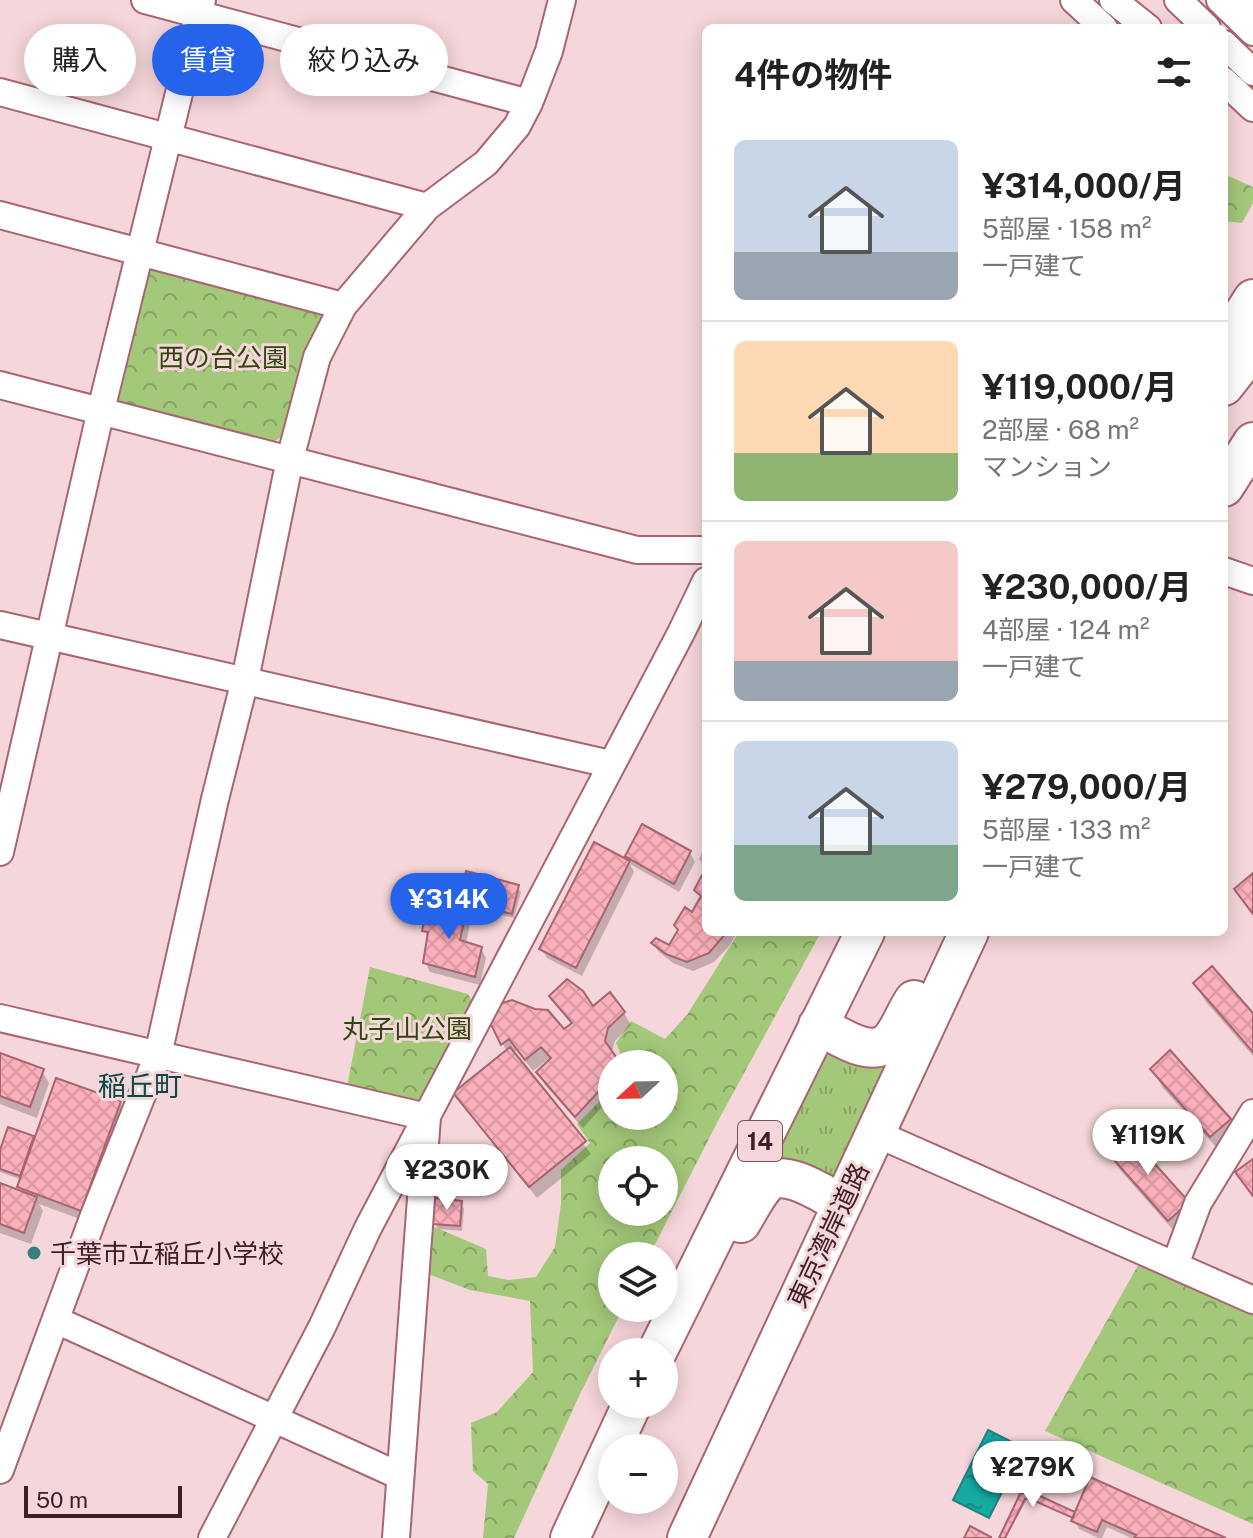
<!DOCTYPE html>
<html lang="ja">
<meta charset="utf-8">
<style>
:root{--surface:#fff;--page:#f6f6f6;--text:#222;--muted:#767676;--line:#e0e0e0;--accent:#2563eb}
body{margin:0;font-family:"Public Sans","Noto Sans JP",sans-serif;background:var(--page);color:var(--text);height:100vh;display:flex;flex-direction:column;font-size:30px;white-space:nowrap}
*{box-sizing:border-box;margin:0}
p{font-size:26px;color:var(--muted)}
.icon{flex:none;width:44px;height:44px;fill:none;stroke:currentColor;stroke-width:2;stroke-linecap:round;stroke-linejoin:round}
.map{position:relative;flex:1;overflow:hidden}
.details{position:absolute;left:702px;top:24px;width:526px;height:912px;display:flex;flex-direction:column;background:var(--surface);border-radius:12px;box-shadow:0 4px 20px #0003}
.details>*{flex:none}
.banner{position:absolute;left:24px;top:24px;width:558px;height:72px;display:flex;gap:16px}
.needle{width:52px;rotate:248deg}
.controls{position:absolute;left:598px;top:1050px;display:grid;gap:16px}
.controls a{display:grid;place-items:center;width:80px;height:80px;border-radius:50%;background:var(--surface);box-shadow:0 4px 20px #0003;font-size:40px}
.scale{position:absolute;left:24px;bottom:20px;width:158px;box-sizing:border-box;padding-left:8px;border:4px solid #3c2025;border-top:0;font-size:22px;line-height:28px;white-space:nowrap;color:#3c2025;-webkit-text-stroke:6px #f5d6da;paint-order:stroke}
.price{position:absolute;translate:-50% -68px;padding:0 18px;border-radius:28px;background:#fff;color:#222;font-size:26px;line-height:52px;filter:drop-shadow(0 2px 4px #0008)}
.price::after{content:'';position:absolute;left:50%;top:48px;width:24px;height:18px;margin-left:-12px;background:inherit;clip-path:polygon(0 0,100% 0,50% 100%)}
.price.selected{background:var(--accent);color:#fff}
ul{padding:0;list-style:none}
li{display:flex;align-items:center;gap:24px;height:200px;padding:0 32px}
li+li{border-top:2px solid var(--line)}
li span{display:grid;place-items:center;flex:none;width:224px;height:160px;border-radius:12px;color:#555}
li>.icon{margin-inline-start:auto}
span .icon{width:96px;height:96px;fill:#fffc;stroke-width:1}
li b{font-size:34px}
h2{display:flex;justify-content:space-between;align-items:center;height:96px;padding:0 32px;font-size:34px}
.chip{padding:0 28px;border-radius:36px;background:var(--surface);box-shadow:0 4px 20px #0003;font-size:28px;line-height:72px}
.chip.selected{background:var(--accent);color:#fff}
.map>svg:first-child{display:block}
</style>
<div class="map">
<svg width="1253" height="1538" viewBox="0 0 1253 1538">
<defs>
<pattern id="grass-tufts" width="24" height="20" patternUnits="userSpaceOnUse" patternTransform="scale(2)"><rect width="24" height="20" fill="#a3c879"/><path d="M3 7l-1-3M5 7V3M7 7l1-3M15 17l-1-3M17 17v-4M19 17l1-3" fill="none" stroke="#86a263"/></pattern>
<pattern id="forest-crowns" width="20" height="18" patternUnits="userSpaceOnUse" patternTransform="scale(2)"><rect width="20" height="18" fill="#a3c879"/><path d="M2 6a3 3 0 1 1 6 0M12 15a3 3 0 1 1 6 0" fill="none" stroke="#86a263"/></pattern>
<pattern id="water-ripples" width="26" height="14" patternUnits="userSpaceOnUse" patternTransform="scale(2)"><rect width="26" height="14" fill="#16aaa3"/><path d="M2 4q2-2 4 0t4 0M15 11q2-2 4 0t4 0" fill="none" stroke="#158a85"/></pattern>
<pattern id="building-cross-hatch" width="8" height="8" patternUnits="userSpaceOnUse" patternTransform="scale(2)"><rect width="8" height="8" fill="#fbb0bb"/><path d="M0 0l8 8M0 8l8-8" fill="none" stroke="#d897a1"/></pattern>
</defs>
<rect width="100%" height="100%" fill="#f5d6da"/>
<!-- grass -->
<path fill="url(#grass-tufts)" d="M822,1047L889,1060L831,1182L764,1168Z"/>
<!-- forest -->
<path fill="url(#forest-crowns)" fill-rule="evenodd" d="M1224,174L1253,187V203L1242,223L1224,221Z
M155,264L322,307L326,319L302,372L281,437L270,444L122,406L115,394L142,273Z
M739,932H821L719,1119L649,1256H612V1308H623L579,1396L514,1538H483L488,1484L473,1471L471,1423L497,1412L533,1372L530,1301L470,1290L423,1272L425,1223L486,1249L488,1276L508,1280L536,1277L555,1247L561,1204V1170L590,1143L577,1124L612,1089V1116H664V1064H625L616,1043L631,1021L665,1039L687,1015ZM612,1160H664V1212H612Z
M370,967L468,994L474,1004L426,1098L416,1105L347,1087Z
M1141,1260L1253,1310V1524L1045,1431Z"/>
<!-- water -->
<path fill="url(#water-ripples)" stroke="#21817d" stroke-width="2" d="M988,1430L1024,1448L989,1518L953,1500Z"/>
<!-- shadow -->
<path fill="#0003" d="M595,845L631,864L627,856L690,853L695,862L679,892L630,864L634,872L582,976L547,958L542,949Z
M703,850L706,851V869L699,859Z
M706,880V932H737L730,945L714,962L693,971L673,963L659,952L653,943L669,948L693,915L702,899L696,890Z
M517,887L521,892L514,918L464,906L461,900Z
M465,914L470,923L466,944L481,948L486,958L480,985L430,972L425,962L429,939L424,930Z
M1195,984L1253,1016V1056L1206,1002Z
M552,997L593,1009L624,1013L631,1025L615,1041L611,1054L618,1064H612V1096L583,1128L545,1085L538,1072L554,1059L552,1056L533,1071L517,1050L513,1054L591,1154L537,1198L455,1094L507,1052L490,1018L564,1032L573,1025Z
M0,1055L42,1071L49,1083L37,1118L0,1104Z
M1152,1069L1229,1120L1240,1138L1222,1154L1163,1088Z
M120,1103L127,1115L88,1222L39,1204L43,1211L31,1244L0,1233V1185L23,1193L19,1187L22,1180L0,1172V1156L33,1138L35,1142Z
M1110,1153L1187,1203L1180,1238L1121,1171Z
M461,1203L464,1209L462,1231L438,1229L435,1223Z
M1022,1496L1076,1515L1221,1538H1131L1107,1527L1102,1538H1098L1079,1529L1074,1519L1030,1499L1026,1501L1006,1538H1001Z"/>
<!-- building -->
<path fill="url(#building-cross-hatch)" stroke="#a76570" stroke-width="2" d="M642,824L691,851L674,884L625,856Z
M594,842L630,861L576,968L539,949Z
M466,871L519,885L512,914L459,900Z
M1253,873V914L1234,889Z
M702,875L706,877V932H727L709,953L687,962L666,954L651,943L656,938L669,945L678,930L674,925L685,907L692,912L701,896L694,890Z
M429,900L466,912L460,940L482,947L475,977L423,963L428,932L422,931Z
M1212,966L1253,1013V1052L1193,983Z
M567,979L583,991L593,1006L610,992L625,1012L608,1028L605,1041L621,1064H612V1077L575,1117L536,1072L551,1058L541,1047L525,1060L509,1039L501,1045L488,1018L494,1006L512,1000L535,1009L548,1010L564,1029L572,1023L549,996Z
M510,1047L586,1141L529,1187L453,1093Z
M1170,1050L1231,1119L1210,1137L1150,1069Z
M0,1053L44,1069L30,1107L0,1096Z
M56,1078L121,1101L81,1211L17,1187Z
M8,1127L34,1136L20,1176L0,1169V1150Z
M1128,1134L1189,1202L1168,1221L1107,1152Z
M1253,1159V1196L1235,1172Z
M0,1183L37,1197L24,1233L0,1224Z
M435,1198L462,1201L460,1226L433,1224Z
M1090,1477L1226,1538H1134L1136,1535L1102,1520L1097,1532L1071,1521Z
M1029,1491L1075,1512L1073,1518L1028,1498L1025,1499L1005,1538H999L1020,1494Z
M970,1526L991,1537V1538H964Z"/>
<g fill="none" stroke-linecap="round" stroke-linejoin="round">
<!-- minor casing -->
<g stroke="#a96672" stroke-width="30">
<path id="minor" d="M145,0L529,103
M1074,0L1104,28
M1113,0L1148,28
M1178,0L1207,28
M1220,0L1253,32
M1251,0L1253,2
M1224,44L1253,72
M1224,81L1253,108
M0,92L427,207
M0,215L343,306
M0,385L637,550H706
M1224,571L1253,581
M0,625L610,764
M0,852L101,410L202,0
M0,1018L427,1117L396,1538
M875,1133L1253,1300
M1175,1265L1198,1203L1253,1113
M56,1320L400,1476
M0,1470L93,1218L158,1055L215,799L245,680L290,459L317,357L343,306L427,207L486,163L517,126L529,103L549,51L562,0
M212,1538L322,1327L368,1228L681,633L706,581"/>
</g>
<!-- highway casing -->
<g stroke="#a96672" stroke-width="42">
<path id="highway" d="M1224,345L1253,299
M1224,386L1253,349
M1224,487L1253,442
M818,1025C838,1035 873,1062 892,1038C901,1027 906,1011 914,1000
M741,1223C749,1210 756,1195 766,1184C783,1166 824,1195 842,1204
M657,1352L865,932
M570,1538L632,1404
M687,1538L969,932"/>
</g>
<!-- minor -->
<use href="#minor" stroke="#fff" stroke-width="26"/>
<!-- highway -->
<use href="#highway" stroke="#fff" stroke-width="38"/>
</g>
<!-- markers -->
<circle fill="#377f7a" stroke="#f5d6da" stroke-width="3" cx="34" cy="1253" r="8"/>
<g text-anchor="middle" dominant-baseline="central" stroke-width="6" stroke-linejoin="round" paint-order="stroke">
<!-- shield labels -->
<rect fill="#f5d6da" stroke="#74575b" stroke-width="2" x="738" y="1121" width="44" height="40" rx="6"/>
<g font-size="24" font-weight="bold" fill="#3c2025">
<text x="760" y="1141">14</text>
</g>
<!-- park labels -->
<g font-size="26" fill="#2f460d" stroke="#f5d6da">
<text x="223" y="357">西の台公園</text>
<text x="407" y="1028">丸子山公園</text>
</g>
<!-- street labels -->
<g font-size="26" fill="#3c2025" stroke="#f5d6da">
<text transform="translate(828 1235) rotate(-65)">東京湾岸道路</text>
</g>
<!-- poi labels -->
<g font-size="26" fill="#3c2025" stroke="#f5d6da" text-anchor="start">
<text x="50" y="1253">千葉市立稲丘小学校</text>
</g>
<!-- neighbourhood labels -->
<g font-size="28" fill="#094946" stroke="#f5d6da">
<text x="140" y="1085">稲丘町</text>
</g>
</g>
</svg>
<div class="controls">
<a><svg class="needle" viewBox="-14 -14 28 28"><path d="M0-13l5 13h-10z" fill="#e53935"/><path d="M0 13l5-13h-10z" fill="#767676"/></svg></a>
<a><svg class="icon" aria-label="locate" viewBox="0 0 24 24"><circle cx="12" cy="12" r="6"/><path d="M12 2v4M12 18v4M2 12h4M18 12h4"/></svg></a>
<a><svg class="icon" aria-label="layers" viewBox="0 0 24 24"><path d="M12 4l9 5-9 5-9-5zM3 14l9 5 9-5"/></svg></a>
<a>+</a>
<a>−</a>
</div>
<div class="scale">50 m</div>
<b class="price selected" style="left:449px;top:941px">¥314K</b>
<b class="price" style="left:1148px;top:1177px">¥119K</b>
<b class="price" style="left:447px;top:1212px">¥230K</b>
<b class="price" style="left:1033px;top:1509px">¥279K</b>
<div class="banner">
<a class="chip">購入</a>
<a class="chip selected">賃貸</a>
<a class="chip">絞り込み</a>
</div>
<section class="details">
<h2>4件の物件<svg class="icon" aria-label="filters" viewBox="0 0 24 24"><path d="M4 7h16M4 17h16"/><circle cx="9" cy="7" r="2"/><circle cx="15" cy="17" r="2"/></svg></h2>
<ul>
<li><span style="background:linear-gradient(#c9d6e8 70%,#9aa5b1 0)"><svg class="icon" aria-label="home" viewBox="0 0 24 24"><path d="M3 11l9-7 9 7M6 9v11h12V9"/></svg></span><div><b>¥314,000/月</b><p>5部屋 · 158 m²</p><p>一戸建て</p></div></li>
<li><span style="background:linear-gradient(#ffd9b3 70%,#8fb573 0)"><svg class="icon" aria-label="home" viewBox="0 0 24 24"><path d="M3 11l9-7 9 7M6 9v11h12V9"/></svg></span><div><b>¥119,000/月</b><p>2部屋 · 68 m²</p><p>マンション</p></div></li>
<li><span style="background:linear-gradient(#f6c9c9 75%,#9aa5b1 0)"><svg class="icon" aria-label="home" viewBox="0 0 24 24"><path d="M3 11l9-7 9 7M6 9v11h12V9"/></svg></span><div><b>¥230,000/月</b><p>4部屋 · 124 m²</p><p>一戸建て</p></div></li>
<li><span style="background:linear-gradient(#c9d6e8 65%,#7fa58c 0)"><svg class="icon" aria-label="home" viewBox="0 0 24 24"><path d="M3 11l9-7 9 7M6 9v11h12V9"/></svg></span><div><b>¥279,000/月</b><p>5部屋 · 133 m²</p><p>一戸建て</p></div></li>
</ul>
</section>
</div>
